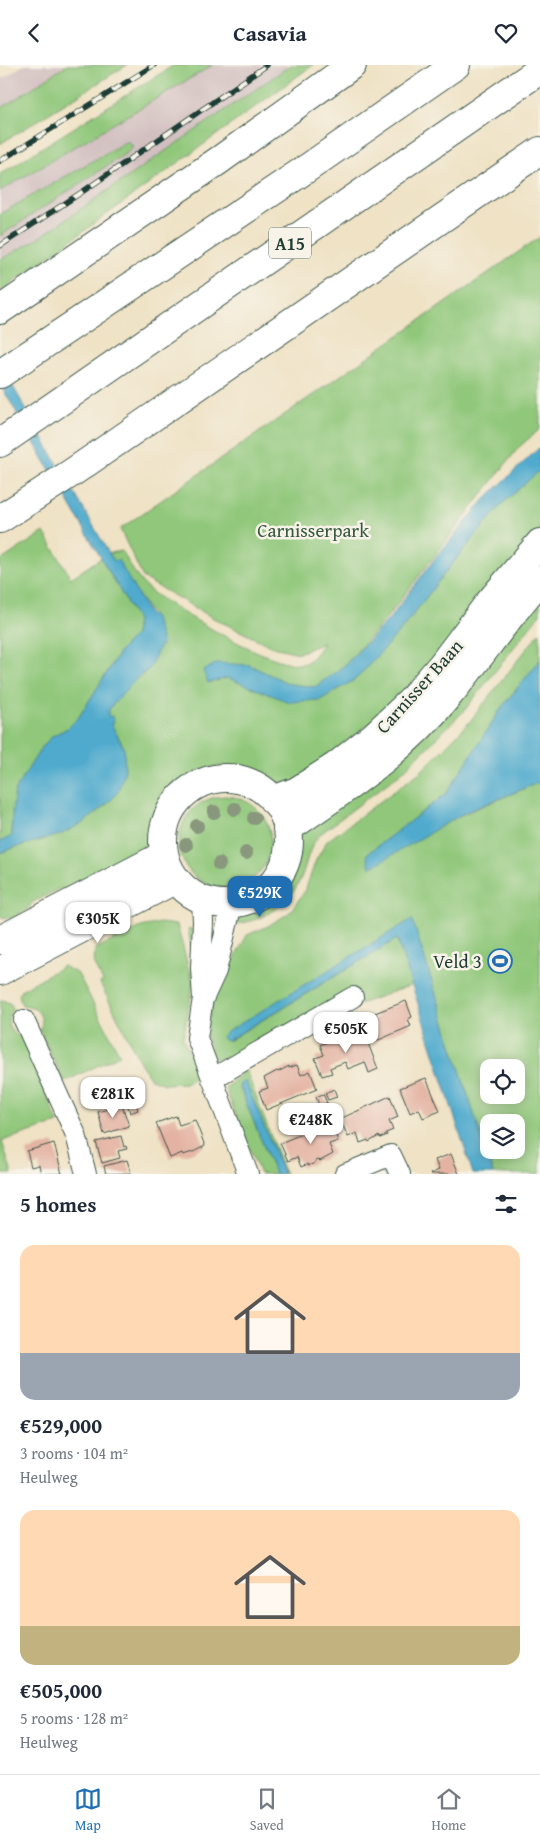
<!DOCTYPE html>
<meta charset="utf-8">
<style>
:root{--surface:#fff;--page:#f6f6f7;--text:#1f2937;--muted:#747a83;--line:#e0e1e3;--accent:#1f6fb2}
body{margin:0;font-family:"Gentium Book Plus",serif;background:var(--page);color:var(--text);height:100vh;display:flex;flex-direction:column;font-size:19px;white-space:nowrap}
*{box-sizing:border-box;margin:0}
p{font-size:16px;color:var(--muted)}
.icon{flex:none;width:28px;height:28px;fill:none;stroke:currentColor;stroke-width:2;stroke-linecap:round;stroke-linejoin:round}
.map{position:relative;height:1109px;overflow:hidden}
.panel{display:flex;flex-direction:column;background:var(--surface);flex:1}
.panel>*{flex:none}
.controls{position:absolute;left:480px;top:994px;display:grid;gap:10px}
.controls a{display:grid;place-items:center;width:45px;height:45px;border-radius:10px;background:var(--surface);box-shadow:0 2px 12px #0003;font-size:25px}
.price{position:absolute;translate:-50% -42px;padding:0 11px;border-radius:10px;background:#fff;color:#222;font-size:16px;line-height:32px;filter:drop-shadow(0 1px 2px #0008)}
.price::after{content:'';position:absolute;left:50%;top:30px;width:15px;height:11px;margin-left:-8px;background:inherit;clip-path:polygon(0 0,100% 0,50% 100%)}
.price.active{background:var(--accent);color:#fff}
ul{padding:0;list-style:none}
li{display:grid;align-content:center;gap:10px;height:265px;padding:0 20px}
li span{display:grid;place-items:center;height:155px;border-radius:15px;color:#555}
li>.icon{margin-inline-start:auto}
span .icon{width:90px;height:90px;fill:#fffc;stroke-width:1}
li b{font-size:21px}
h2{display:flex;justify-content:space-between;align-items:center;height:60px;padding:0 20px;font-size:21px}
header{display:flex;justify-content:space-between;align-items:center;height:65px;padding:0 20px;background:var(--surface);font-size:22px;font-weight:600}
.tabs{display:flex;justify-content:space-around;align-items:center;height:70px;border-top:1px solid var(--line);background:var(--surface);font-size:14px;color:var(--muted)}
.tabs a{display:grid;justify-items:center;gap:2px}
.tabs .active{color:var(--accent)}
.map>svg:first-child{display:block}
</style>
<header><svg class="icon" aria-label="back" viewBox="0 0 24 24"><path d="M15 5l-7 7 7 7"/></svg>Casavia<svg class="icon" aria-label="heart" viewBox="0 0 24 24"><path d="M12 20l-8-8c-3-5 5-10 8-4 3-6 11-1 8 4z"/></svg></header>
<div class="map">
<svg width="540" height="1109" viewBox="0 0 540 1109">
<rect width="100%" height="100%" fill="#f7f3e8"/>
<filter id="ink" filterUnits="userSpaceOnUse"><feTurbulence type="fractalNoise" baseFrequency=".02" numOctaves="2"/><feDisplacementMap in="SourceGraphic" scale="10" xChannelSelector="R" yChannelSelector="G"/><feConvolveMatrix kernelMatrix="1 2 1 2 8 2 1 2 1" color-interpolation-filters="sRGB"/></filter>
<filter id="wash" filterUnits="userSpaceOnUse"><feTurbulence type="fractalNoise" baseFrequency=".0096" numOctaves="4" result="noise"/><feDisplacementMap in="SourceGraphic" scale="20" xChannelSelector="R" yChannelSelector="G"/><feGaussianBlur stdDeviation="1.12" result="paint"/><feColorMatrix in="noise" values="0 0 0 0 0 0 0 0 0 0 0 0 0 0 0 0 0 1.4 0 .05"/><feComposite in="paint" operator="in"/></filter>
<g filter="url(#wash)">
<rect width="100%" height="100%" fill="#efe2c5"/>
<!-- industrial -->
<path fill="#d2bfc0" d="M24,0H67L0,44V15Z
M213,0H291L37,174L0,195V171L128,87L0,149V126Z"/>
<!-- green -->
<path fill="#90c77a" stroke="#588257" fill-rule="evenodd" d="M67,0H127L0,79V44Z
M174,0H213L0,126V109Z
M291,0H313L0,227V195L37,174Z
M127,76L133,81L128,87L0,171V149Z
M540,172V364L519,382L385,555L345,600L315,622L290,619L249,600L208,617L228,613L253,621L320,635L356,614L401,565L448,504L502,439L540,405V469L396,638L295,717L271,721C260,713 247,705 234,702C204,698 174,714 162,741C159,747 155,756 154,762C153,768 155,776 151,781C137,802 91,820 68,833L61,823L33,837L27,845L13,853L0,852V788C46,769 126,759 124,694C124,691 125,686 124,683C119,669 106,660 109,644L136,614L149,604L155,554L109,488L122,486C131,501 137,515 151,526C171,543 282,608 305,598C313,594 318,585 323,578L299,588L273,582L215,554L143,513L120,464Z
M44,467L71,513L101,493L137,555L135,570L121,585L79,652L68,663L52,671L40,685L30,702L11,760L12,772L0,777V496Z
M540,524V549L464,646L402,707L319,770C307,786 308,796 301,813C290,839 264,855 237,859C237,857 237,854 238,852C242,843 270,834 280,822C292,806 292,788 298,770Z
M540,567V595L503,641L446,729L367,789L540,717V1109H493L412,854L228,976L397,874L412,920L357,940L233,993L213,994L205,967L214,932L247,870L268,861L289,848L305,826L316,795L327,776L420,707L467,660ZM489,1002H516V1030H489ZM489,1058H516V1085H489Z
M179 777a46 46 0 1 1 92 0a46 46 0 1 1-92 0Z
M160,858L177,860L191,912L193,891L188,865L189,864L196,867L193,921L183,973L199,1010L186,1018L165,1019L151,1014L141,999L100,918L103,916L94,900L95,884L141,862Z
M63,901L78,909L120,990L64,1017L40,966C45,952 38,941 22,940L19,930L21,925Z
M3,935L11,939L13,944C4,956 8,968 23,973L58,1058L2,1076L12,1109H0V937Z
M246,1005L285,1109H281L283,1107L245,1015L239,1021L275,1109H260L225,1023Z"/>
<!-- water -->
<path fill="#4faacd" stroke="#377480" d="M0,299L109,488L114,496L118,495L149,549L155,554L162,577L149,604L136,614L109,644V652L112,651L114,657L111,659L124,683L125,705L118,727L111,735L85,757L60,770L16,782L0,788V777L12,771V746L15,725L40,685L52,671L68,663L79,652L121,585L135,570L137,555L0,319Z
M540,382V405L502,439L448,504L401,565L356,614L320,635L289,637L228,613L208,618L203,606L217,598L249,600L290,619L315,622L345,600L389,554L436,492L486,433Z
M540,595V717L464,748L370,803L367,789L446,729L502,642Z
M412,854L493,1109H473L397,874L227,976L224,975L222,972L225,968Z
M245,1015L283,1107L281,1109H275L239,1020Z"/>
<g id="blocks">
<!-- building -->
<path fill="#e4b2a2" d="M406,936L412,952L408,954L411,961L374,977L366,957L377,953L375,948Z
M353,967L357,976L366,973L378,1004L369,1008L365,997L348,1004L345,997L330,1003L332,1008L322,1011L315,993L324,990L320,980L327,977V975L334,973L335,974L345,968L346,970Z
M297,1000L301,1010L310,1006L317,1024L266,1045L259,1026L268,1023L264,1013L277,1006L278,1007L289,1001V1003Z
M426,1013L440,1046L423,1053L419,1044L410,1048L400,1023Z
M334,1024L337,1032L328,1035L325,1028Z
M323,1029L327,1038L319,1040L316,1032Z
M390,1031L398,1052L389,1056L393,1065L386,1068L387,1070L380,1073L379,1071L369,1077L368,1075L360,1078L357,1068L348,1072L340,1054Z
M136,1038L138,1045L130,1048L128,1041Z
M327,1038L330,1047L323,1049L320,1042Z
M122,1040L129,1061L104,1069L98,1047Z
M176,1051L179,1060L195,1055L205,1081L193,1087L183,1090L182,1088L170,1093L156,1058Z
M331,1057L338,1076L329,1079L333,1089L320,1096L319,1095L315,1096V1098L308,1101V1099L301,1102L297,1092L288,1096L280,1078Z
M121,1071L124,1082L126,1081L127,1084L118,1086L120,1093L102,1098L96,1077Z
M54,1078L62,1109H41L39,1100L31,1102L27,1086Z
M451,1089L459,1109H430L439,1105L435,1095Z
M127,1095L131,1108L106,1109L104,1101Z"/>
</g>
</g>
<g filter="url(#ink)">
<use href="#blocks" fill-opacity="0" stroke="#3e564a" stroke-width="1"/>
<g fill="none" stroke-linecap="round" stroke-linejoin="round">
<!-- minor casing -->
<g stroke="#3e564a" stroke-width="22">
<path id="minor" d="M202,834L203,857L201,903L203,933L197,973L248,1109
M204,932L216,906L232,839
M24,955L76,1070L86,1109
M212,1014L353,932
M345,1109L391,1090L400,1109"/>
</g>
<!-- secondary casing -->
<g stroke="#3e564a" stroke-width="30">
<path id="secondary" d="M163 776a63 63 0 1 1 126 0a63 63 0 1 1-126 0Z
M273,735L297,726L336,701L374,671L410,637L441,601L488,539L540,478
M287,764C345,725 403,686 448,631C480,593 507,552 540,515
M0,875L164,790
M0,906L176,814"/>
</g>
<!-- motorway casing -->
<g stroke="#3e564a" stroke-width="30">
<path id="motorway" d="M0,245L221,94L352,0
M0,309L309,102L456,0
M0,378L540,5
M0,454L73,407L540,86"/>
</g>
<!-- minor -->
<use href="#minor" stroke="#fff" stroke-width="20"/>
<!-- secondary -->
<use href="#secondary" stroke="#fff" stroke-width="28"/>
<!-- motorway -->
<use href="#motorway" stroke="#fff" stroke-width="28"/>
<!-- rail casing -->
<g stroke="#1f3d34" stroke-width="5.5">
<path id="rail" d="M0,96L154,0
M0,181L82,127L267,0"/>
</g>
<!-- rail -->
<use href="#rail" stroke="#f7f3e8" stroke-width="4" stroke-dasharray="11" stroke-linecap="butt"/>
</g>
<!-- trees -->
<g fill="#89977d">
<circle cx="235" cy="744" r="7"/>
<circle cx="214" cy="747" r="7"/>
<circle cx="254" cy="753" r="7"/>
<circle cx="197" cy="761" r="7"/>
<circle cx="186" cy="780" r="7"/>
<circle cx="246" cy="788" r="7"/>
<circle cx="219" cy="799" r="7"/>
</g>
</g>
<!-- icons -->
<defs>
<g id="stadium-ring" transform="scale(1.25)"><circle r="9.5" fill="#f7f3e8" stroke="#1f6fb2" stroke-width="1.5"/><path d="M0-5a6.5 5 0 1 0 0 10a6.5 5 0 1 0 0-10ZM-3.5-1.8h7v3.6h-7Z" fill="#1f6fb2"/></g>
</defs>
<g fill-rule="evenodd">
<use href="#stadium-ring" x="500" y="896"/>
</g>
<g text-anchor="middle" dominant-baseline="central" stroke-width="5" stroke-linejoin="round" paint-order="stroke">
<!-- shield labels -->
<rect fill="#f7f3e8" stroke="#60746a" stroke-width="1" x="269" y="162.5" width="42" height="31" rx="4"/>
<g font-size="18" font-weight="bold" fill="#1f3d34">
<text x="290" y="178">A15</text>
</g>
<!-- park labels -->
<g font-size="19" fill="#365942" stroke="#f7f3e8">
<text x="313" y="465">Carnisserpark</text>
</g>
<!-- street labels -->
<g font-size="19" fill="#1f3d34" stroke="#f7f3e8">
<text transform="translate(419 621) rotate(-48)">Carnisser Baan</text>
</g>
<!-- poi labels -->
<g font-size="19" fill="#1f3d34" stroke="#f7f3e8" text-anchor="end">
<text x="482" y="896">Veld 3</text>
</g>
</g>
</svg>
<div class="controls">
<a><svg class="icon" aria-label="locate" viewBox="0 0 24 24"><circle cx="12" cy="12" r="6"/><path d="M12 2v4M12 18v4M2 12h4M18 12h4"/></svg></a>
<a><svg class="icon" aria-label="layers" viewBox="0 0 24 24"><path d="M12 4l9 5-9 5-9-5zM3 14l9 5 9-5"/></svg></a>
</div>
<b class="price active" style="left:260px;top:853px">€529K</b>
<b class="price" style="left:98px;top:879px">€305K</b>
<b class="price" style="left:346px;top:989px">€505K</b>
<b class="price" style="left:113px;top:1054px">€281K</b>
<b class="price" style="left:311px;top:1080px">€248K</b>
</div>
<section class="panel">
<h2>5 homes<svg class="icon" aria-label="filters" viewBox="0 0 24 24"><path d="M4 7h16M4 17h16"/><circle cx="9" cy="7" r="2"/><circle cx="15" cy="17" r="2"/></svg></h2>
<ul>
<li><span style="background:linear-gradient(#ffd9b3 70%,#9aa5b1 0)"><svg class="icon" aria-label="home" viewBox="0 0 24 24"><path d="M3 11l9-7 9 7M6 9v11h12V9"/></svg></span><div><b>€529,000</b><p>3 rooms · 104 m²</p><p>Heulweg</p></div></li>
<li><span style="background:linear-gradient(#ffd9b3 75%,#c2b280 0)"><svg class="icon" aria-label="home" viewBox="0 0 24 24"><path d="M3 11l9-7 9 7M6 9v11h12V9"/></svg></span><div><b>€505,000</b><p>5 rooms · 128 m²</p><p>Heulweg</p></div></li>
</ul>
</section>
<nav class="tabs">
<a class="active"><svg class="icon" aria-label="map" viewBox="0 0 24 24"><path d="M3 6l6-2 6 2 6-2v14l-6 2-6-2-6 2zM9 4v14M15 6v14"/></svg>Map</a>
<a><svg class="icon" aria-label="saved" viewBox="0 0 24 24"><path d="M7 4h10v16l-5-4-5 4z"/></svg>Saved</a>
<a><svg class="icon" aria-label="home" viewBox="0 0 24 24"><path d="M3 11l9-7 9 7M6 9v11h12V9"/></svg>Home</a>
</nav>
